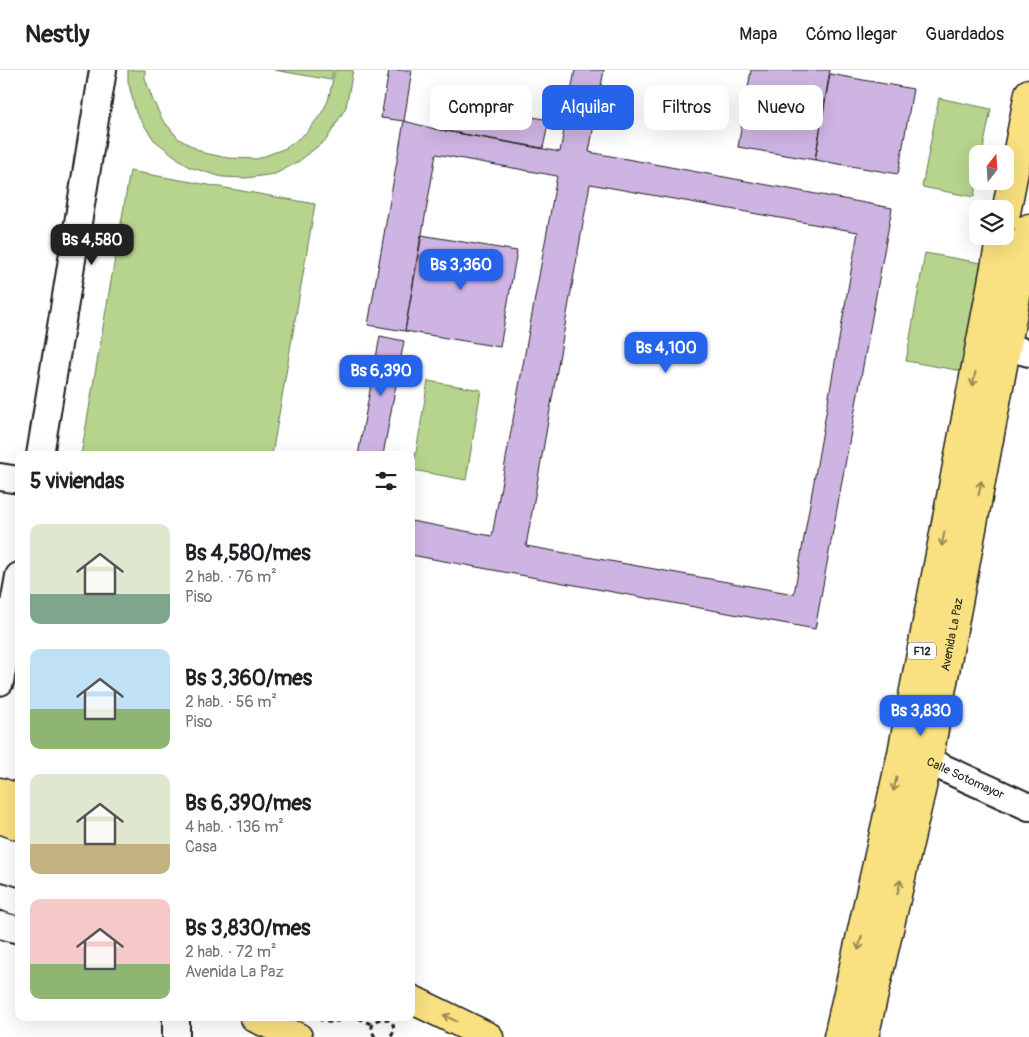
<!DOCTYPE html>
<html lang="es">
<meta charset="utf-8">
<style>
:root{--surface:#fff;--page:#f6f6f6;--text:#202124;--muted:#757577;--line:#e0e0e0;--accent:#2563eb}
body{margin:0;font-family:Pangolin,sans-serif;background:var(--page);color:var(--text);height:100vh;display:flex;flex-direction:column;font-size:19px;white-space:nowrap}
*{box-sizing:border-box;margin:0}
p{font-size:16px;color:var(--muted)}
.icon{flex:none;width:28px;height:28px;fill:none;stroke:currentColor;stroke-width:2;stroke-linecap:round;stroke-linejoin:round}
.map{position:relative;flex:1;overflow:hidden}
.panel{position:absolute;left:15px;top:381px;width:400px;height:570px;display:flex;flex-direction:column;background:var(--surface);border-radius:10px;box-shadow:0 5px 20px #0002}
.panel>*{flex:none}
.top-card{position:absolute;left:430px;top:15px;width:475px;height:45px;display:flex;gap:10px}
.needle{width:32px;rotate:17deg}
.fabs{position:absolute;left:969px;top:75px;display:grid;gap:10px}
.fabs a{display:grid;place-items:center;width:45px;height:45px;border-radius:10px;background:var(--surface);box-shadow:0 5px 20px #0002;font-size:25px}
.price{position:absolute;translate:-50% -42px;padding:0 11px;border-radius:10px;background:var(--accent);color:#fff;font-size:16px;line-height:32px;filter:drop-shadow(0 1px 2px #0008)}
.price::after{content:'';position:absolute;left:50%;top:30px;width:15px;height:11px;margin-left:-8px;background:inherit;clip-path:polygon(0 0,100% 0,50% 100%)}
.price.active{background:#222;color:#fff}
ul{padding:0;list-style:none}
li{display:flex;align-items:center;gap:15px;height:125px;padding:0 15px}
li span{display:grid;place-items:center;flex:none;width:140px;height:100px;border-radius:10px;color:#555}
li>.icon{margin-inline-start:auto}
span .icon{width:60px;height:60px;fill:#fffc;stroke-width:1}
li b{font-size:21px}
h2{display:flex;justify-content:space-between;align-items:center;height:60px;padding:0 15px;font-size:21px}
.chip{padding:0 18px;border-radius:10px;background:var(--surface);box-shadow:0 5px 20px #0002;font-size:18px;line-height:45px}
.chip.active{background:var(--accent);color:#fff}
header{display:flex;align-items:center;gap:30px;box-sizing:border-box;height:70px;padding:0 25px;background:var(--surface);border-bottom:1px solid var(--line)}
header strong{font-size:24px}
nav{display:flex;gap:28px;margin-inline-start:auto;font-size:18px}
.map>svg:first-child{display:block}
</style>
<header>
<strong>Nestly</strong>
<nav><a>Mapa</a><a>Cómo llegar</a><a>Guardados</a></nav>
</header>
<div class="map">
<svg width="1029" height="967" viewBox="0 0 1029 967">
<rect width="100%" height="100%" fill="#fff"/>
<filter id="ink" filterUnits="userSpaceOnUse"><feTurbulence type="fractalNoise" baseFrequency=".02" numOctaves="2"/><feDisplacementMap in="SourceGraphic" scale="10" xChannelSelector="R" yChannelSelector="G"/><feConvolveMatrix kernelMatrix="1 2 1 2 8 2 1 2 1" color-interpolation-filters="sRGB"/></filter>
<g filter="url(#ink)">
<!-- pitch -->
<path fill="#b6d48d" stroke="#697854" d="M128,0H145V8L152,28L162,49L179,69L204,83L228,88L257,89L286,78L307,62L321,44L328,31L335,0H353L346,37L327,69L298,92L275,104L246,108L222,107L189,97L154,70L136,43L128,11Z
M274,0H333L331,10Z
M939,28L991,39L982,84H978L977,108L974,127L922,117Z
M130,101L315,134L272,385H81Z
M925,183L981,193L962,301L906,291Z
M428,311L481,320L466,410L413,400Z"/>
<!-- building -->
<path fill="#ceb4e2" stroke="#1c1c1c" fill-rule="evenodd" d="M389,0H412L404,51L381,48Z
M575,0H604L589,82L892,138L815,559L411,485V451L492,466L557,106L436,84L405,261L368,255L404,51L435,59L560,82ZM590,114L858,162L794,524L526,476Z
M751,0H830L815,90L738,77Z
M830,4L913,19L898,104L815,90Z
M440,30L549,50L543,78L435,59Z
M421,165L517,181L500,277L405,261Z
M380,266L404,271L383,385H358Z"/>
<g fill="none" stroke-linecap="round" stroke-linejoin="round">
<!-- minor casing -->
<g stroke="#1c1c1c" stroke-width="30">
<g id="minor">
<path d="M984,274L1007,277L1029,283"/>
<path d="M40,385L103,0"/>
<path d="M0,407L19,410"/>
<path d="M0,612L19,506"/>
<path id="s1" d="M908,685L928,691L1029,737"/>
<path d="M0,826L19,832"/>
<path d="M0,855L19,860"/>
<path d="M176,948V967"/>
</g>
</g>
<!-- major casing -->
<g stroke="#1c1c1c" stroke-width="31">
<g id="major">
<path d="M1005,148L1029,23"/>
<path d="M0,722L19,729"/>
<path d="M0,749L19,756"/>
<path d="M411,929L489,967"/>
<path d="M255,948L298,967"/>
<path d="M838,967L902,683L1001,166"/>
<path id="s2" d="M864,967L928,691L1029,158"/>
</g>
</g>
<!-- path -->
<path stroke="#1c1c1c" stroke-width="3" stroke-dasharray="5 4" stroke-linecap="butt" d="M318,948C326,954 335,953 344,948
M358,948L373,955
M375,967C360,943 405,943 391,967"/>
<!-- minor -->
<use href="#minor" stroke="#fff" stroke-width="26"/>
<!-- major -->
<use href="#major" stroke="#f9e181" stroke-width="28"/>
</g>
<!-- one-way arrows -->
<defs><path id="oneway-shaft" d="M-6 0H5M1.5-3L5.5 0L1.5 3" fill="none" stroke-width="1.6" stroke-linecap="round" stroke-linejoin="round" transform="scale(1.25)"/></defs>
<g stroke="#968854">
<use href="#oneway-shaft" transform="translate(974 309) rotate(101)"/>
<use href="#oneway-shaft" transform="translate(980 418) rotate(-79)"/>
<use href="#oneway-shaft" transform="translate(943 469) rotate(101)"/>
<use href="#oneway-shaft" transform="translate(895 714) rotate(103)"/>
<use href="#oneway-shaft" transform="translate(899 817) rotate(-77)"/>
<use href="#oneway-shaft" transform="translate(860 873) rotate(103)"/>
<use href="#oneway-shaft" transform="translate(450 948) rotate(-154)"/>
</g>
</g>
<g text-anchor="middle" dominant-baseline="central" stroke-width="4.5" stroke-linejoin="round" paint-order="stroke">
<!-- shield labels -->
<rect fill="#fff" stroke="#606060" stroke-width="1" x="908" y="572.5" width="28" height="17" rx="4"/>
<g font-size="11" font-weight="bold" fill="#1c1c1c">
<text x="922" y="581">F12</text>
</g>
<!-- street labels -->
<g font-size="12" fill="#1c1c1c" stroke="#fff">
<text stroke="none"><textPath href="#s2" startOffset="412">Avenida La Paz</textPath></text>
<text stroke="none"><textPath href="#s1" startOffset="62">Calle Sotomayor</textPath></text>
</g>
</g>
</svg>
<div class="fabs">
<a><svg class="needle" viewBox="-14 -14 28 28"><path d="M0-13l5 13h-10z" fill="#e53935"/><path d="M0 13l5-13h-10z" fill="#757577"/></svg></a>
<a><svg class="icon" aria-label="layers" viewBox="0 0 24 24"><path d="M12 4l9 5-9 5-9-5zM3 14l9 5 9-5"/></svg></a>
</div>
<b class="price active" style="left:92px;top:196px">Bs 4,580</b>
<b class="price" style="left:461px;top:221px">Bs 3,360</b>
<b class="price" style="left:666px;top:304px">Bs 4,100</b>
<b class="price" style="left:381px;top:327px">Bs 6,390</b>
<b class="price" style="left:921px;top:667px">Bs 3,830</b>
<div class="top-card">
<a class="chip">Comprar</a>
<a class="chip active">Alquilar</a>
<a class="chip">Filtros</a>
<a class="chip">Nuevo</a>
</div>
<section class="panel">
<h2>5 viviendas<svg class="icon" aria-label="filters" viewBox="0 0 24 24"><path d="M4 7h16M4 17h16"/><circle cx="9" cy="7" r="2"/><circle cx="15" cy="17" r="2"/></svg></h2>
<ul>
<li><span style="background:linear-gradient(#dfe7d0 70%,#7fa58c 0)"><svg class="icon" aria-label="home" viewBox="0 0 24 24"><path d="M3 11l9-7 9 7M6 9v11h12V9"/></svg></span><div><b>Bs 4,580/mes</b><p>2 hab. · 76 m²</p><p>Piso</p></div></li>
<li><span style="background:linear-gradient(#bfe0f5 60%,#8fb573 0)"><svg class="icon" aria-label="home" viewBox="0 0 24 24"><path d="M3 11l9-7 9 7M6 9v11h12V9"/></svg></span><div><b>Bs 3,360/mes</b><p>2 hab. · 56 m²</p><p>Piso</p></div></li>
<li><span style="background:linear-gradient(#dfe7d0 70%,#c2b280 0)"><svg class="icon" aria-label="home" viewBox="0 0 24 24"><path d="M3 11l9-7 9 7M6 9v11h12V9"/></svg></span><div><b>Bs 6,390/mes</b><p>4 hab. · 136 m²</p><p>Casa</p></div></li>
<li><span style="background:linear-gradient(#f6c9c9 65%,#8fb573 0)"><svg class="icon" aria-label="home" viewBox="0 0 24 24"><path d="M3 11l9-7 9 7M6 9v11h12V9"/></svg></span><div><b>Bs 3,830/mes</b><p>2 hab. · 72 m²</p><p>Avenida La Paz</p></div></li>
</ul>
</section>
</div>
